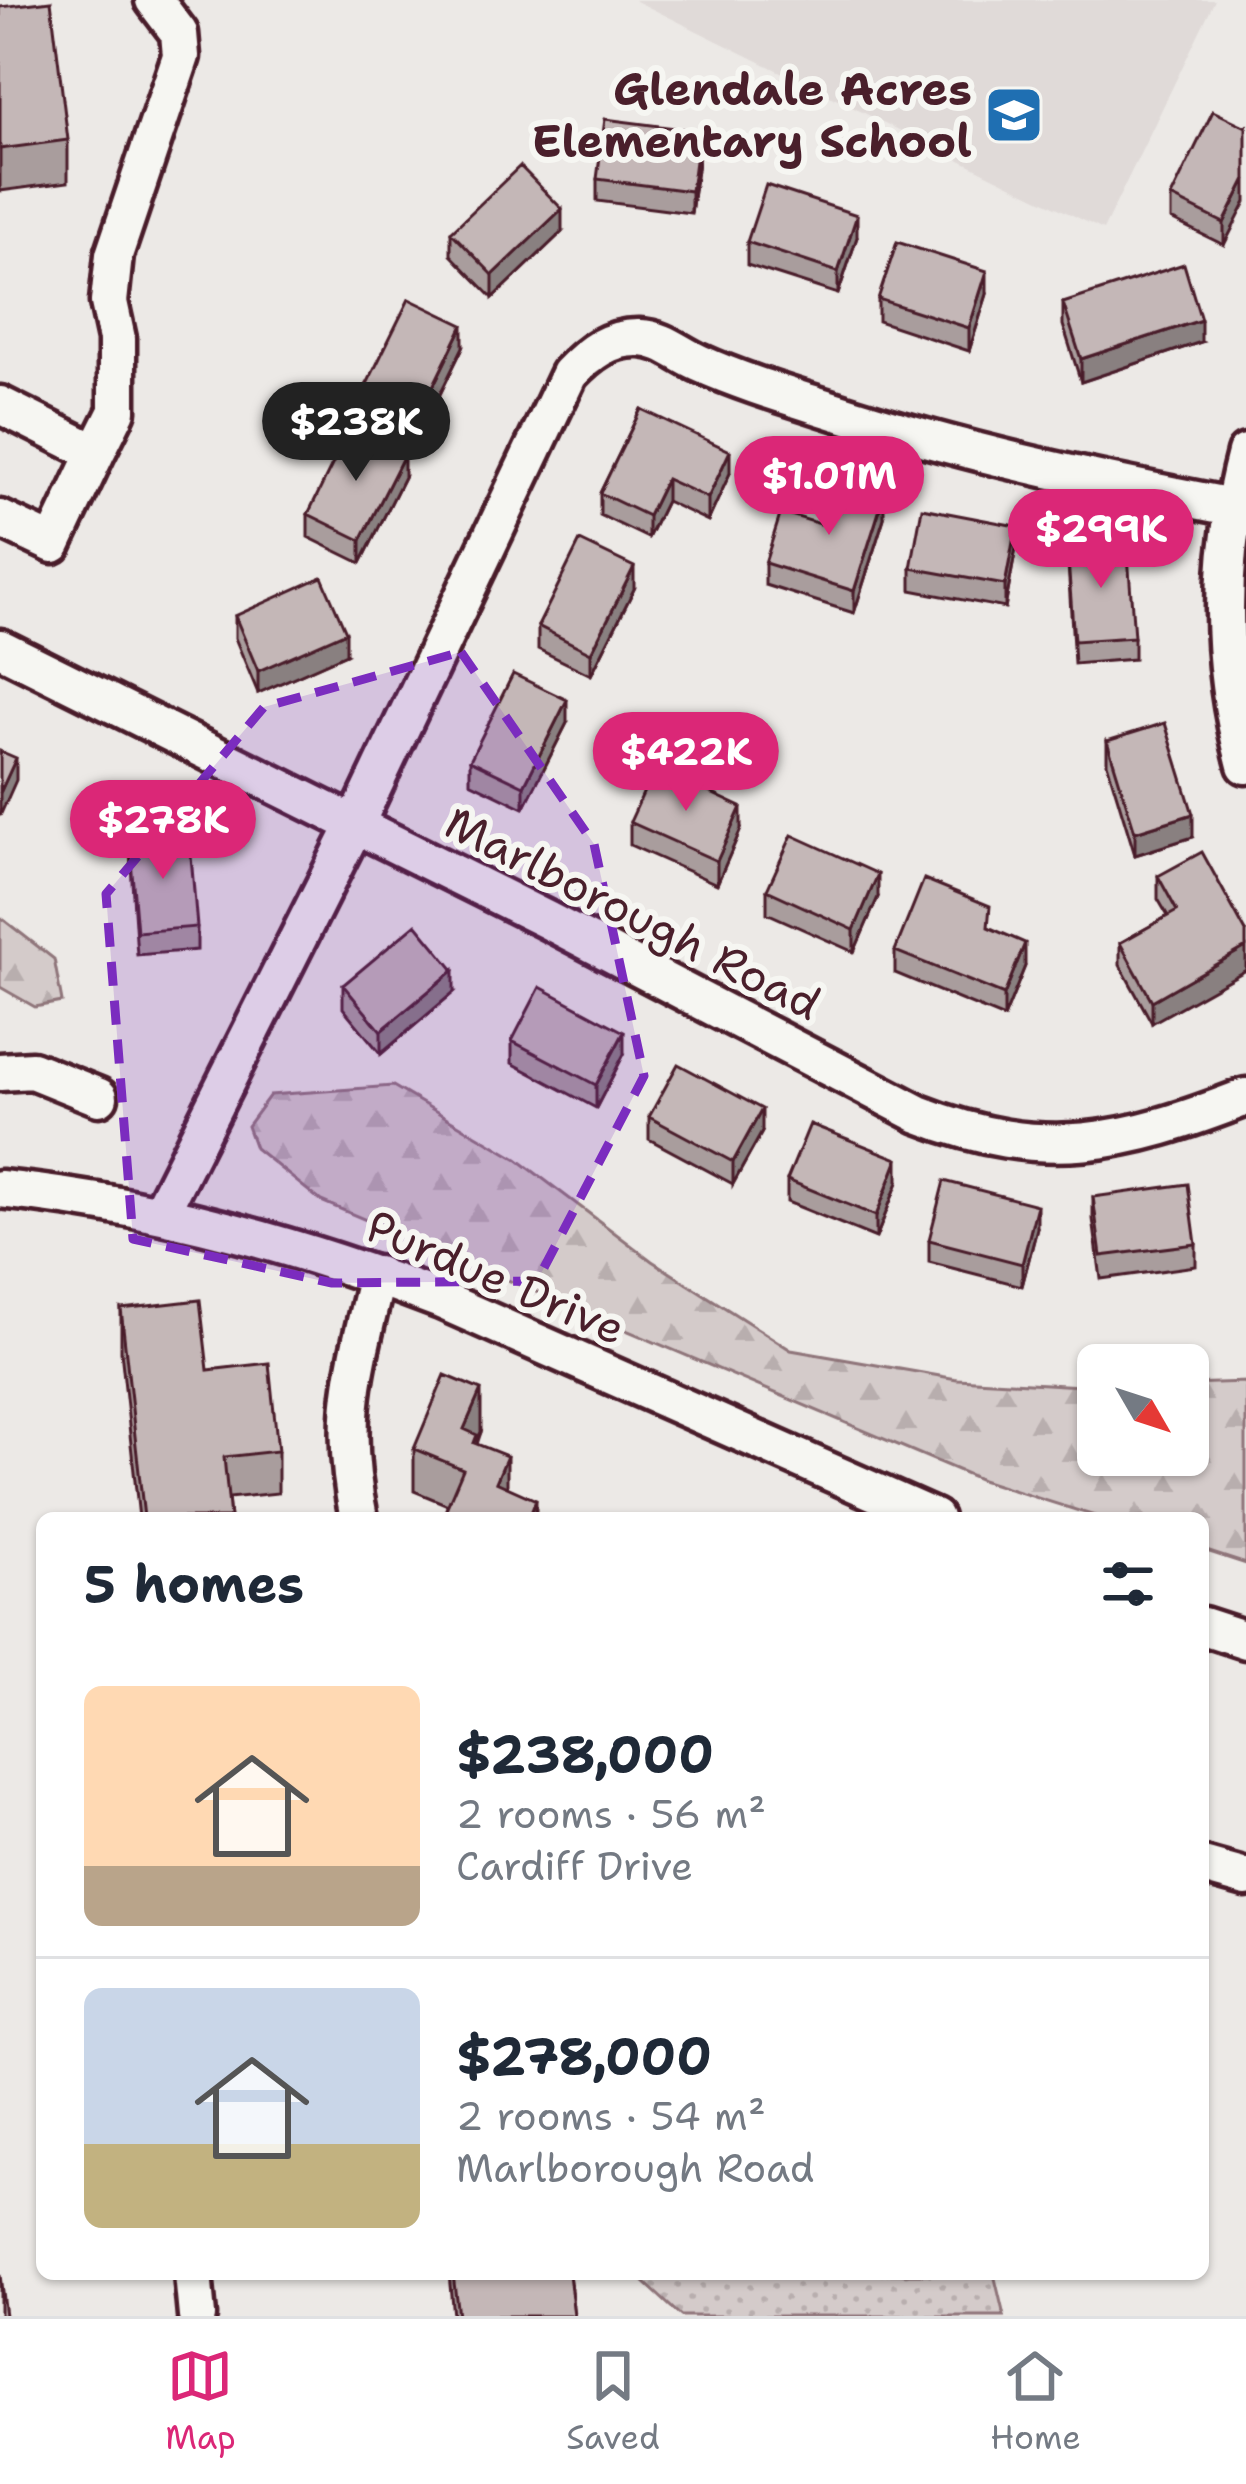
<!DOCTYPE html>
<meta charset="utf-8">
<style>
:root{--surface:#fff;--page:#f2f2f3;--text:#1f2937;--muted:#747a83;--line:#e0e1e3;--accent:#db2777}
body{margin:0;font-family:"Shantell Sans",sans-serif;background:var(--page);color:var(--text);height:100vh;display:flex;flex-direction:column;font-size:45px;white-space:nowrap}
*{box-sizing:border-box;margin:0}
p{font-size:39px;color:var(--muted)}
.icon{flex:none;width:66px;height:66px;fill:none;stroke:currentColor;stroke-width:2;stroke-linecap:round;stroke-linejoin:round}
.map{position:relative;flex:1;overflow:hidden}
.details{position:absolute;left:36px;top:1512px;width:1173px;height:768px;display:flex;flex-direction:column;background:var(--surface);border-radius:18px;box-shadow:0 3px 9px #0004}
.details>*{flex:none}
.needle{width:78px;rotate:129deg}
.fabs{position:absolute;left:1077px;top:1344px;display:grid;gap:24px}
.fabs a{display:grid;place-items:center;width:132px;height:132px;border-radius:18px;background:var(--surface);box-shadow:0 3px 9px #0004;font-size:60px}
.price{position:absolute;translate:-50% -102px;padding:0 27px;border-radius:42px;background:var(--accent);color:#fff;font-size:39px;line-height:78px;filter:drop-shadow(0 3px 6px #0008)}
.price::after{content:'';position:absolute;left:50%;top:72px;width:36px;height:27px;margin-left:-18px;background:inherit;clip-path:polygon(0 0,100% 0,50% 100%)}
.price.selected{background:#222;color:#fff}
ul{padding:0;list-style:none}
li{display:flex;align-items:center;gap:36px;height:300px;padding:0 48px}
li+li{border-top:3px solid var(--line)}
li span{display:grid;place-items:center;flex:none;width:336px;height:240px;border-radius:18px;color:#555}
li>.icon{margin-inline-start:auto}
span .icon{width:144px;height:144px;fill:#fffc;stroke-width:1}
li b{font-size:51px}
h2{display:flex;justify-content:space-between;align-items:center;height:144px;padding:0 48px;font-size:51px}
.tab-bar{display:flex;justify-content:space-around;align-items:center;height:168px;border-top:3px solid var(--line);background:var(--surface);font-size:33px;color:var(--muted)}
.tab-bar a{display:grid;justify-items:center;gap:6px}
.tab-bar .selected{color:var(--accent)}
.map>svg:first-child{display:block}
</style>
<div class="map">
<svg width="1246" height="2316" viewBox="0 0 1246 2316">
<defs>
<pattern id="forest-firs" width="22" height="20" patternUnits="userSpaceOnUse" patternTransform="scale(3)"><rect width="22" height="20" fill="#d4cbca"/><path d="M5 1l3.5 6h-7zM16 11l3.5 6h-7z" fill="#b8aeae"/></pattern>
<pattern id="park-dots" width="8" height="8" patternUnits="userSpaceOnUse" patternTransform="scale(3)"><rect width="8" height="8" fill="#d4cbca"/><path d="M2 2h.1M6 6h.1" fill="none" stroke="#b8aeae" stroke-width="1.8" stroke-linecap="round"/></pattern>
</defs>
<rect width="100%" height="100%" fill="#ece9e6"/>
<filter id="ink" filterUnits="userSpaceOnUse"><feTurbulence type="fractalNoise" baseFrequency=".00833" numOctaves="2"/><feDisplacementMap in="SourceGraphic" scale="24" xChannelSelector="R" yChannelSelector="G"/><feConvolveMatrix kernelMatrix="1 2 1 2 8 2 1 2 1" color-interpolation-filters="sRGB"/></filter>
<g filter="url(#ink)">
<!-- built -->
<path fill="#e0dad8" d="M634,0H1215L1103,230Z"/>
<!-- forest -->
<path fill="url(#forest-firs)" stroke="#8f757a" stroke-width="3" d="M0,917L54,959L62,1002L35,1007L0,987Z
M393,1086L517,1159L652,1261L791,1350L957,1379L1098,1387V1455H1188V1384L1246,1382V1564L1203,1550V1518H1101L981,1480L321,1201L255,1148L247,1126L270,1095Z"/>
<!-- park -->
<path fill="url(#park-dots)" stroke="#8f757a" stroke-width="3" d="M642,2274H994L1004,2316H681L644,2282Z"/>
<g fill="none" stroke-linecap="round" stroke-linejoin="round">
<!-- minor casing -->
<g stroke="#4a1f2b" stroke-width="45">
<path id="minor" d="M0,405L96,453L53,544L0,519
M96,453L117,411V339L109,302L114,255L181,56L179,33L154,0
M1246,453C1218,559 1218,660 1246,765
M0,648L547,920L919,1114C1043,1163 1126,1144 1246,1097
M0,1072L32,1070L99,1097
M0,1189C153,1204 299,1245 441,1300L934,1518
M160,1213L355,825L569,374C589,353 609,337 640,338C664,339 678,354 699,363C741,382 785,395 829,409C961,452 1095,481 1232,507
M359,1518C338,1419 355,1370 377,1275
M1203,1626L1246,1640
M1203,1866L1246,1878
M193,2274L197,2316"/>
</g>
<!-- minor -->
<use href="#minor" stroke="#f6f6f2" stroke-width="36"/>
</g>
<!-- wall -->
<path fill="#a99d9d" stroke="#4a1f2b" stroke-width="3" d="M0,7L68,140V182L0,191Z
M1246,127L1224,245L1171,219V197Z
M699,154L691,213L597,201V179Z
M451,232H562L493,298L451,255Z
M857,237L838,294L747,265V242Z
M987,294L969,351L878,321V299Z
M1063,303L1201,342L1081,382L1063,325Z
M463,347L421,433L367,407V384Z
M641,409L730,473L708,521L666,501L648,538L600,515V493Z
M404,477L361,563L308,537V514Z
M884,518L854,613L765,585V563L820,524Z
M1067,546L1134,637V659L1074,664Z
M1016,548L1005,608L911,590V568Z
M634,589L591,675L538,649V626Z
M235,616L346,654L258,693L235,638Z
M567,723L524,808L470,782V760Z
M1107,741L1193,837L1135,855L1107,763Z
M630,822L741,829L717,884L630,845Z
M129,837L197,927V950L137,955Z
M1158,876L1246,932L1152,1023L1120,965V943L1168,916L1158,899Z
M767,890L878,897L854,952L767,913Z
M990,928L1025,966L1004,1018L895,973V951Z
M343,985L454,992L381,1054L343,1008Z
M512,1041L624,1054L596,1108L512,1063Z
M649,1117L762,1132L733,1184L649,1139Z
M787,1180L898,1182L876,1238L787,1202Z
M1093,1197L1196,1244V1266L1101,1279L1093,1219Z
M1037,1228L1022,1286L929,1262V1240Z
M121,1309L208,1370L278,1451V1493L228,1498L230,1518H139L121,1351Z
M481,1432L477,1444L507,1487L536,1518H446L448,1505L414,1491V1449Z
M449,2274H569L574,2316H453Z"/>
<!-- shaded-wall -->
<path fill="#898080" stroke="#4a1f2b" stroke-width="3" d="M699,131V154L691,213V191Z
M1246,179V202L1224,245V223Z
M562,209V232L493,298V275Z
M857,215V237L838,294V272Z
M987,271V294L969,351V328Z
M1201,320V342L1081,382V359Z
M463,325V347L421,433V411Z
M730,451V473L708,521V498Z
M404,455V477L361,563V540Z
M666,479V501L648,538V516Z
M884,496V518L854,613V591Z
M1016,526V548L1005,608V585Z
M634,567V589L591,675V653Z
M346,632V654L258,693V671Z
M567,700V723L524,808V786Z
M16,758V780L0,816V793Z
M741,807V829L717,884V861Z
M1193,814V837L1135,855V832Z
M878,874V897L854,952V930Z
M1025,943V966L1004,1018V995Z
M1246,947V970L1152,1023V1001Z
M454,970V992L381,1054V1031Z
M624,1032V1054L596,1108V1085Z
M762,1109V1132L733,1184V1162Z
M898,1159V1182L876,1238V1216Z
M1037,1205V1228L1022,1286V1264Z
M481,1390V1432L477,1440V1476L464,1429Z
M507,1456V1498L496,1482Z
M536,1500V1518H529Z"/>
<!-- building -->
<path fill="#c4b7b7" stroke="#4a1f2b" stroke-width="3" d="M51,1L68,140L0,149V7Z
M1213,111L1246,127V179L1224,223L1171,197Z
M605,119L699,131L691,191L597,179Z
M520,166L562,209L493,275L451,232Z
M766,185L857,215L838,272L747,242Z
M897,242L987,271L969,328L878,299Z
M1184,264L1201,320L1081,359L1063,303Z
M409,299L463,325L421,411L367,384Z
M641,409L730,451L708,498L666,479L648,516L600,493Z
M350,428L404,455L361,540L308,514Z
M835,480L884,496L854,591L765,563L781,512L820,524Z
M922,508L1016,526L1005,585L911,568Z
M580,541L634,567L591,653L538,626Z
M1127,541L1134,637L1074,641L1067,546Z
M322,577L346,632L258,671L235,616Z
M513,674L567,700L524,786L470,760Z
M1165,723L1193,814L1135,832L1107,741Z
M0,751L16,758L0,793Z
M655,767L741,807L717,861L630,822Z
M189,832L197,927L137,932L129,837Z
M792,835L878,874L854,930L767,890Z
M1202,852L1246,932V947L1152,1001L1120,943L1177,911L1158,876Z
M924,879L990,906L988,927L1025,943L1004,995L895,951Z
M416,924L454,970L381,1031L343,985Z
M540,987L624,1032L596,1085L512,1041Z
M678,1064L762,1109L733,1162L649,1117Z
M810,1124L898,1159L876,1216L787,1180Z
M944,1181L1037,1205L1022,1264L929,1240Z
M1188,1184L1196,1244L1101,1256L1093,1197Z
M200,1300L208,1370L269,1363L278,1451L224,1457L230,1518H144L121,1309Z
M445,1375L481,1390L464,1429L477,1435L474,1443L507,1456L496,1482L536,1500L529,1518H467L446,1509L463,1469L414,1449Z
M453,2274H569L574,2316H458Z
M0,2275L5,2316H0Z"/>
</g>
<!-- marked area -->
<path fill="#7b2cbf" fill-opacity="0.2" stroke="#7b2cbf" stroke-width="9" stroke-dasharray="24 15" stroke-linejoin="round" d="M461,652L594,844L644,1076L537,1281L332,1283L133,1239L106,894L264,707Z"/>
<!-- icons -->
<defs>
<g id="school-square" transform="scale(3)"><rect x="-9" y="-9" width="18" height="18" rx="4" fill="#1f6fb2" stroke="#f6f6f2"/><path d="M0-5L7-2L0 1L-7-2ZM-4 1L0 2.5L4 1V4Q0 6-4 4Z" fill="#fff"/></g>
</defs>
<g fill-rule="evenodd">
<use href="#school-square" x="1014" y="115"/>
</g>
<g text-anchor="middle" dominant-baseline="central" stroke-width="12" stroke-linejoin="round" paint-order="stroke">
<!-- poi labels -->
<g font-size="45" font-weight="bold" fill="#4a1f2b" stroke="#f6f6f2" text-anchor="end">
<text x="972" y="89">Glendale Acres<tspan x="972" dy="52">Elementary School</tspan></text>
</g>
<!-- street labels -->
<g font-size="45" fill="#4a1f2b" stroke="#f6f6f2">
<text transform="translate(633 913) rotate(27)">Marlborough Road</text>
<text transform="translate(496 1277) rotate(23)">Purdue Drive</text>
</g>
</g>
</svg>
<div class="fabs">
<a><svg class="needle" viewBox="-14 -14 28 28"><path d="M0-13l5 13h-10z" fill="#e53935"/><path d="M0 13l5-13h-10z" fill="#747a83"/></svg></a>
</div>
<b class="price selected" style="left:356px;top:484px">$238K</b>
<b class="price" style="left:829px;top:538px">$1.01M</b>
<b class="price" style="left:1101px;top:591px">$299K</b>
<b class="price" style="left:686px;top:814px">$422K</b>
<b class="price" style="left:163px;top:882px">$278K</b>
<section class="details">
<h2>5 homes<svg class="icon" aria-label="filters" viewBox="0 0 24 24"><path d="M4 7h16M4 17h16"/><circle cx="9" cy="7" r="2"/><circle cx="15" cy="17" r="2"/></svg></h2>
<ul>
<li><span style="background:linear-gradient(#ffd9b3 75%,#b9a48a 0)"><svg class="icon" aria-label="home" viewBox="0 0 24 24"><path d="M3 11l9-7 9 7M6 9v11h12V9"/></svg></span><div><b>$238,000</b><p>2 rooms · 56 m²</p><p>Cardiff Drive</p></div></li>
<li><span style="background:linear-gradient(#c9d6e8 65%,#c2b280 0)"><svg class="icon" aria-label="home" viewBox="0 0 24 24"><path d="M3 11l9-7 9 7M6 9v11h12V9"/></svg></span><div><b>$278,000</b><p>2 rooms · 54 m²</p><p>Marlborough Road</p></div></li>
</ul>
</section>
</div>
<nav class="tab-bar">
<a class="selected"><svg class="icon" aria-label="map" viewBox="0 0 24 24"><path d="M3 6l6-2 6 2 6-2v14l-6 2-6-2-6 2zM9 4v14M15 6v14"/></svg>Map</a>
<a><svg class="icon" aria-label="saved" viewBox="0 0 24 24"><path d="M7 4h10v16l-5-4-5 4z"/></svg>Saved</a>
<a><svg class="icon" aria-label="home" viewBox="0 0 24 24"><path d="M3 11l9-7 9 7M6 9v11h12V9"/></svg>Home</a>
</nav>
